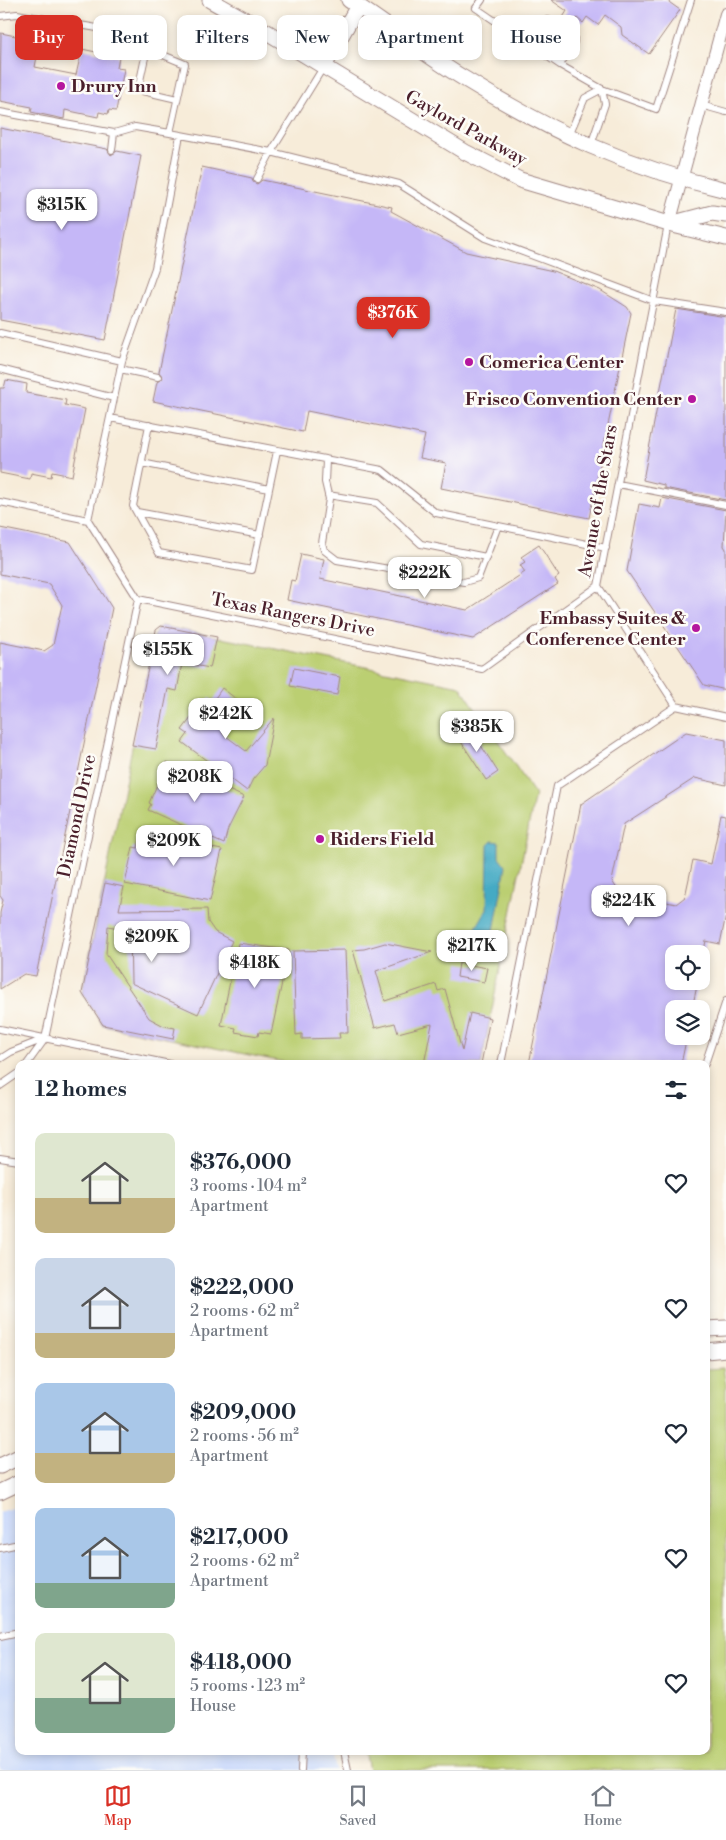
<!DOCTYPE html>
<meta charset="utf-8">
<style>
:root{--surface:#fff;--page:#f6f6f7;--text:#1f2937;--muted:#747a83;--line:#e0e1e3;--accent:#d93025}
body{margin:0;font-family:"Libre Bodoni",serif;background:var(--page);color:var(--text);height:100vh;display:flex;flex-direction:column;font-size:19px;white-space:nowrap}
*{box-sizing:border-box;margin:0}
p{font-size:16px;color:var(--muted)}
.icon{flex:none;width:28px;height:28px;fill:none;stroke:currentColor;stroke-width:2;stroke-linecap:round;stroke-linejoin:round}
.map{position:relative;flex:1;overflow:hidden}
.details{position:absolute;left:15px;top:1060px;width:695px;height:695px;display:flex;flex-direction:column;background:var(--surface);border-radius:10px;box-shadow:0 2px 8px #0003}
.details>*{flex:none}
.hud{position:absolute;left:15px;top:15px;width:696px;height:45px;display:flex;gap:10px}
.buttons{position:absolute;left:665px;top:945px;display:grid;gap:10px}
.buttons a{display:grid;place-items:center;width:45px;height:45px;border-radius:10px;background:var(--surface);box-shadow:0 2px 8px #0003;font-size:25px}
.price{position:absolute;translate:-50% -42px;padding:0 11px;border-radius:10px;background:#fff;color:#222;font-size:16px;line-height:32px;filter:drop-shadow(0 1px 2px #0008)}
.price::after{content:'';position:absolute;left:50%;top:30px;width:15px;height:11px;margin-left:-8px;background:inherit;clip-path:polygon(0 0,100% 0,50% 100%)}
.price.selected{background:var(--accent);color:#fff}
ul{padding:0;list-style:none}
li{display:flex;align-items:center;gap:15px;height:125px;padding:0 20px}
li span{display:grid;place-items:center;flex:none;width:140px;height:100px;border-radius:10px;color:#555}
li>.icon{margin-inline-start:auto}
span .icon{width:60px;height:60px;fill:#fffc;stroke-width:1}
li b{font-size:21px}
h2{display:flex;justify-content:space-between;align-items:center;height:60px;padding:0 20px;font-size:21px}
.chip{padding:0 18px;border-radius:10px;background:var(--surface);box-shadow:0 2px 8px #0003;font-size:18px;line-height:45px}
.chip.selected{background:var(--accent);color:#fff}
.dock{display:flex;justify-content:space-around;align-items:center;height:70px;border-top:1px solid var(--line);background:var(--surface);font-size:14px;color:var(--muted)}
.dock a{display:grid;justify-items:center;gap:2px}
.dock .selected{color:var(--accent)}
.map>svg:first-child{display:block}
</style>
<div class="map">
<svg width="726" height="1770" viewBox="0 0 726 1770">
<rect width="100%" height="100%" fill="#fdfcf7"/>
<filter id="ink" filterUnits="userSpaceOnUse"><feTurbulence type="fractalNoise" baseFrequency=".02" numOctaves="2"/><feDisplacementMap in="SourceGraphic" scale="10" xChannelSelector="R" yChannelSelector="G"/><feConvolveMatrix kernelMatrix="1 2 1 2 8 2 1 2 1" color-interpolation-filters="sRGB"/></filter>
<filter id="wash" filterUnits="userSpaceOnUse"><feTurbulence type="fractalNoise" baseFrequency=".0096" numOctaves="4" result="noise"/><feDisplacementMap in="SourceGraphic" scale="20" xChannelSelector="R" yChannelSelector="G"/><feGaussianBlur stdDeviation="1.12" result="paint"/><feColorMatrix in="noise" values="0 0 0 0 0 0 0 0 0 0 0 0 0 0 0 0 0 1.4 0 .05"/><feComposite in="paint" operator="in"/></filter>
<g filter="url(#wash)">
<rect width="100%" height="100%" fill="#f7ecd9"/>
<!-- built -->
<path fill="#cddbfa" d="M19,1506V1751H332L336,1770H0V1512Z"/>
<!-- green -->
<path fill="#bbcf72" stroke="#82774e" d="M161,626L460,686L535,794L481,1064H293L103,1025L82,993L156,630Z
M723,1368L726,1385V1770H369L365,1751H706V1369Z"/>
<!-- water -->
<path fill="#44aac4" stroke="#476478" d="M492,841L499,842V857L506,866L492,941L482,951L471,953L466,945L487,909L488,845Z"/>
<g id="blocks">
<!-- building -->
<path fill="#c5b7f7" d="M551,0H666L680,10L649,54L622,35L621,27L605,15L598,25L587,17L583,23L577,18L572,25L565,26L564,36L555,29L563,26L562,19L567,11Z
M1,33L40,41L35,67L76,75L82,49L119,57L117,68L124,69L116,111L109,110L108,114L99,112L98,117L65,110L64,119L31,112L32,107L0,101Z
M0,128L107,149L111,155L117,151L141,156L105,340L0,320Z
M202,167L252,178L253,182L257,184L262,180L392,207L391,211L466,252L553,271L600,290L627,307L631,313L589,518L441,488L446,463L420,458L425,435L307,411L303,432L153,401L157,382L163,378L159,372Z
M676,309L726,317V500L664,488V485L643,480Z
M6,380L27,384L26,393L66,400L65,405L85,409L72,476L52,472L51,477L31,473L30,479L0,473V388H4Z
M662,498L726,510L724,546L726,549V690L704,685L627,571L639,504L660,508Z
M0,528L70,542L112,608L36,976L24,974L0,989V913L3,900L0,896V642L44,651L53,645L62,605L49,584L0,574Z
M539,545L559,576L555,579L558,584L473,639L287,600L291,580L295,581L301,554L324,559L320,579L467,610L525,572L520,565L525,562L521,557Z
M161,626L217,637L210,668L182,663L177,691L168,689L156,749L132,745L156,630Z
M294,668L340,677L337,695L290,686Z
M222,688L244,705L222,733L246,751L274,718L265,765L253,779L247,791L182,742L188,734L182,730L194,714L195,715L209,698L213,701Z
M468,725L498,772L486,780L456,734Z
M686,732L726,740V785L695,778L624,824L612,881L619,892L676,904L685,897L693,860L711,864L721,815L726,816V915L720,944L706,941L703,954H674V981H698L692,1009H674V1036H687L681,1064H529L581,804Z
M167,762L244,797L228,829L224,844L148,810L151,804L149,803Z
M141,834L222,850L210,901L125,884L133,847L138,848Z
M105,883L124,887L119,910L207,909L208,922L215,932L232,941L198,1014L131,983L130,930L108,926L106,954L149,1018L164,1026L175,1028L173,1039L103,1025L82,993Z
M238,943L289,950L271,1034L259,1032L258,1036L235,1032L236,1028L221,1025Z
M385,943L432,952L376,971L385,1001L436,984L438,991L445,989L462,1051L470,1013L490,1018L481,1064H424L432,1024L398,1033L395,1023L375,1028L353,950L364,949Z
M345,950L348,1033H339L340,1038L302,1039V1034L296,1035L293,951Z
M459,963L487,968L484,982L457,977Z"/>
</g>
</g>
<g filter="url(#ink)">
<use href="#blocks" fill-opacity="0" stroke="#a08682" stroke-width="1"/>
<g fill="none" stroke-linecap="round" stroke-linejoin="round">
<!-- service casing -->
<g stroke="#a08682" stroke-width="8">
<path id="service" d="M482,0L476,8L560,65L602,89L656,109L691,0
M0,16L17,14L97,28L185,64L170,133L135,127L114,133L0,112
M529,44L547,20L559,23
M147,48L138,90L177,99
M560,65L574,42V35L569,29
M701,105L726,112
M170,133L271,152L399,184L485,238L654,301L726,312
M569,135L585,98L602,89
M591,145L605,104L602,89
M112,150L114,133
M257,179L271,152L324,66
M668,225L598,586L676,706
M0,333L122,361
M0,369L114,398
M120,369L158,377
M110,418L382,470L436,513L606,548
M149,425L133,506L159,553L252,570L277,451
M326,460L325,482L329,499L322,543L324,550L337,560L464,582L478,578L498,526
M142,463L269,489
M618,484L726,505
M328,495L377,503L421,544L486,557
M0,502L88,520L138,599L482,669L598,586
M137,512L260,535
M88,520L122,361L155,268L180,135
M676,706L726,717
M0,1029L170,1064
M0,1059L11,1052L44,1039
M27,1064L45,1039L138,599
M501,1064L557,786L676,706
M705,1064L726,1001
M0,1086L19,1073
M0,1158L19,1161
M0,1548L19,1544
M0,1636L19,1632
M344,1751L348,1770
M301,1770L302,1751"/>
</g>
<!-- minor casing -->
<g stroke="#a08682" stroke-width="14">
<path id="minor" d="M669,224L726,14"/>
</g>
<!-- tertiary casing -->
<g stroke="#a08682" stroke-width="17">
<path id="tertiary" d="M210,0L267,32L465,152L520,180L669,224L726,238
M349,0C388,25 425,55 465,79C551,132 627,167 726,190
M324,66L358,6
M670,224L712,213L726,215
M706,1329L726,1328
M706,1351L726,1349
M0,1466L19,1457
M0,1492L19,1483"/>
</g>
<!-- service -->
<use href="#service" stroke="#fff" stroke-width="6"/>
<!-- minor -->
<use href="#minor" stroke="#fff" stroke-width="12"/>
<!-- tertiary -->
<use href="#tertiary" stroke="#fff" stroke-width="15"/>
</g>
</g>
<!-- markers -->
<g fill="#b5179e" stroke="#fdfcf7" stroke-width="2">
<circle cx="61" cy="86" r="5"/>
<circle cx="469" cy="362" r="5"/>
<circle cx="692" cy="399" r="5"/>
<circle cx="696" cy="628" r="5"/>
<circle cx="320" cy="839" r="5"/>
</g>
<g text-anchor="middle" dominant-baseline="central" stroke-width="5" stroke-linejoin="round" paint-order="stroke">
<!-- poi labels -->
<g font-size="18" font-weight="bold" fill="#4a1f2b" stroke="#fdfcf7" text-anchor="start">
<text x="71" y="86">Drury Inn</text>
<text x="479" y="362">Comerica Center</text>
<text x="682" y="399" text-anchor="end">Frisco Convention Center</text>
<text x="686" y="618" text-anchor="end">Embassy Suites &amp;<tspan x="686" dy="21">Conference Center</tspan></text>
<text x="330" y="839">Riders Field</text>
</g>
<!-- street labels -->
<g font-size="18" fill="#4a1f2b" stroke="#fdfcf7">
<text transform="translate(466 128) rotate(29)">Gaylord Parkway</text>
<text transform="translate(598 501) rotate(-80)">Avenue of the Stars</text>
<text transform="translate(293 615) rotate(11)">Texas Rangers Drive</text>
<text transform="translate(77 816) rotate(-78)">Diamond Drive</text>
</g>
</g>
</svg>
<div class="buttons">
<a><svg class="icon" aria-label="locate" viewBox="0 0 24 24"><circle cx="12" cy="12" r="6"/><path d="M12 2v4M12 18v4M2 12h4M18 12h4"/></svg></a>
<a><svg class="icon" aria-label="layers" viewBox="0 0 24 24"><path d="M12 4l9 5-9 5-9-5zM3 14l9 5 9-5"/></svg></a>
</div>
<b class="price" style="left:62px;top:231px">$315K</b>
<b class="price selected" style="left:393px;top:339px">$376K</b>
<b class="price" style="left:425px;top:599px">$222K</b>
<b class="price" style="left:168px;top:676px">$155K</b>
<b class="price" style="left:226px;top:740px">$242K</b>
<b class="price" style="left:477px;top:753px">$385K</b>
<b class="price" style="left:195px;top:803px">$208K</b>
<b class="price" style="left:174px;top:867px">$209K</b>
<b class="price" style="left:629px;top:927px">$224K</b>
<b class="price" style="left:152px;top:963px">$209K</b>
<b class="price" style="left:472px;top:972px">$217K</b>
<b class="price" style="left:255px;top:989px">$418K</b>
<div class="hud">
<a class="chip selected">Buy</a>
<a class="chip">Rent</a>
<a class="chip">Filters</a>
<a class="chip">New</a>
<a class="chip">Apartment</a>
<a class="chip">House</a>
</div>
<section class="details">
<h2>12 homes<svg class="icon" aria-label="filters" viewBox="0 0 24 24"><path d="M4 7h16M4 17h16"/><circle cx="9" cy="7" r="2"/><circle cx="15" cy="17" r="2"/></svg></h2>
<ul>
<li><span style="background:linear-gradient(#dfe7d0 65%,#c2b280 0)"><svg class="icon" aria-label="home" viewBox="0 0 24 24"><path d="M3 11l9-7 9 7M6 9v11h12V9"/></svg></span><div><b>$376,000</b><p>3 rooms · 104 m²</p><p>Apartment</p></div><svg class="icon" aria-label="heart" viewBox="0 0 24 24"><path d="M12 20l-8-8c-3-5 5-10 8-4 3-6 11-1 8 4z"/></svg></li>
<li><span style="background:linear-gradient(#c9d6e8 75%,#c2b280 0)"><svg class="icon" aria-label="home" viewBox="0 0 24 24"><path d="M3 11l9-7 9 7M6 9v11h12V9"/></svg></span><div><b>$222,000</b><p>2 rooms · 62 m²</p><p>Apartment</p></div><svg class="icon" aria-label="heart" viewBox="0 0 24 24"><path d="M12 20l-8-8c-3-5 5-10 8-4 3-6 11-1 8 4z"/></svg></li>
<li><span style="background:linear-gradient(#a9c7e8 70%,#c2b280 0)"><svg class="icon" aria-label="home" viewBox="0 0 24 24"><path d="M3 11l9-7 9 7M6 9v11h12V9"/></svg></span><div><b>$209,000</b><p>2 rooms · 56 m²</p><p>Apartment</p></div><svg class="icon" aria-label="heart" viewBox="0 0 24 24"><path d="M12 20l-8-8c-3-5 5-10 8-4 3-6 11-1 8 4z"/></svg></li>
<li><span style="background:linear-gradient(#a9c7e8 75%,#7fa58c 0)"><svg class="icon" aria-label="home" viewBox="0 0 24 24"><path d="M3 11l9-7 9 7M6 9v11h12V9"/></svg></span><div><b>$217,000</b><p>2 rooms · 62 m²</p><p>Apartment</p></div><svg class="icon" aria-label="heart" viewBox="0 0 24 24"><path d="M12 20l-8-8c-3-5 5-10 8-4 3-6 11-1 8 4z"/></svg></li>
<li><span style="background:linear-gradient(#dfe7d0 65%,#7fa58c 0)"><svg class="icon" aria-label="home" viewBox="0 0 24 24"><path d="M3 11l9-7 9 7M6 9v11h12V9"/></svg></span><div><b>$418,000</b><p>5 rooms · 123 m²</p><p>House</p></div><svg class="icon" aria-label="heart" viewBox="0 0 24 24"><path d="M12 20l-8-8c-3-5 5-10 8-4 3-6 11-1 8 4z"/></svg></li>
</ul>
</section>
</div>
<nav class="dock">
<a class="selected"><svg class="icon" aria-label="map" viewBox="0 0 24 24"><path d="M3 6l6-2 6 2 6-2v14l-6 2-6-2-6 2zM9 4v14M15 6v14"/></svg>Map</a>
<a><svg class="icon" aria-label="saved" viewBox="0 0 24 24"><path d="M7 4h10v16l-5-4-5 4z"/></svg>Saved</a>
<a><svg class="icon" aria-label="home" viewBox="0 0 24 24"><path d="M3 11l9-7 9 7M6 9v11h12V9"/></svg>Home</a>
</nav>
